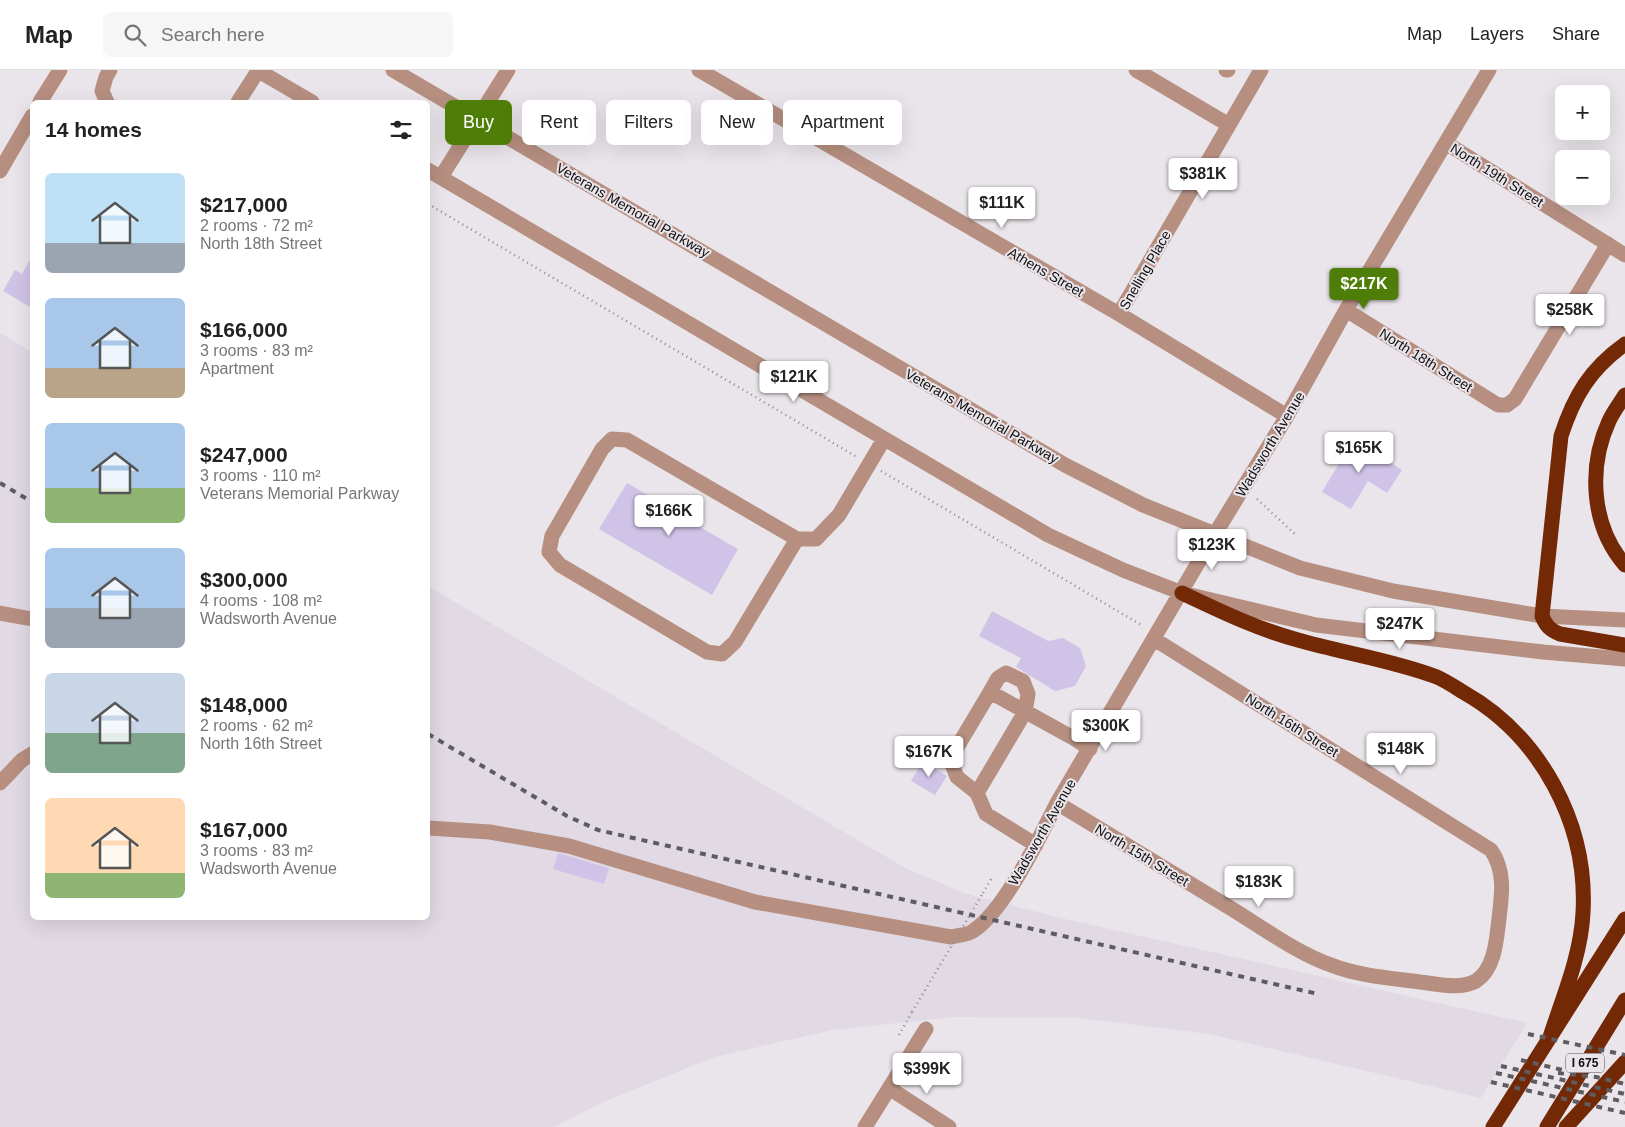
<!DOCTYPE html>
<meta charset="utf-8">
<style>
:root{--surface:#fff;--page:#f6f6f6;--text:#222;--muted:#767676;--line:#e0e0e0;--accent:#4f7e08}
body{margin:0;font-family:Arial,sans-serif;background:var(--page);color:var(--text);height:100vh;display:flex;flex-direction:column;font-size:19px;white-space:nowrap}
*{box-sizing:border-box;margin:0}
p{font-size:16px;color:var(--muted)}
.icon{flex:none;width:28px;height:28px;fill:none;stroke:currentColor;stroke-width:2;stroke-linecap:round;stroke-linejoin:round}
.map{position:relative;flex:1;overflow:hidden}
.sheet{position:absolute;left:30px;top:30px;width:400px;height:820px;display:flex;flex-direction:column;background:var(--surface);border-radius:8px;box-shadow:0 5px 20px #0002}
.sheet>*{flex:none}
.guide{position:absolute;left:445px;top:30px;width:475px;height:45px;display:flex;gap:10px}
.buttons{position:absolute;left:1555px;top:15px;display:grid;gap:10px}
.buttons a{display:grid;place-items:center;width:55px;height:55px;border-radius:8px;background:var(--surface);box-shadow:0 5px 20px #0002;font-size:25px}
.price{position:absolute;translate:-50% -42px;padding:0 11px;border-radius:5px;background:#fff;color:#222;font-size:16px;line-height:32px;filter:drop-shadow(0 1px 2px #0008)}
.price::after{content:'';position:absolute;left:50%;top:30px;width:15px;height:11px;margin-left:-8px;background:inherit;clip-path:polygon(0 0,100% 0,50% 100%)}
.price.on{background:var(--accent);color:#fff}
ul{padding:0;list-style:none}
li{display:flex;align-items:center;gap:15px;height:125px;padding:0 15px}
li span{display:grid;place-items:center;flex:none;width:140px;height:100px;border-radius:8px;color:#555}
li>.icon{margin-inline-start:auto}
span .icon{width:60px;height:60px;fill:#fffc;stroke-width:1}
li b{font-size:21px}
h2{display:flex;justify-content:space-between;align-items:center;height:60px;padding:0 15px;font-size:21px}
.chip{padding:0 18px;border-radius:8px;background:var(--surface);box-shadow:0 5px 20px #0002;font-size:18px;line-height:45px}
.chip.on{background:var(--accent);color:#fff}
header{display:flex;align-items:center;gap:30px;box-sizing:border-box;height:70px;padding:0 25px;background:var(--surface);border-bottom:1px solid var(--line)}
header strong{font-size:24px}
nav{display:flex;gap:28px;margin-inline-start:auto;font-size:18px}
.search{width:350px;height:45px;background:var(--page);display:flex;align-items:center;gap:12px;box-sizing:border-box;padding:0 18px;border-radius:8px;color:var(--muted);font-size:19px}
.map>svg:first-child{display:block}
</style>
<header>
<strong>Map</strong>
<div class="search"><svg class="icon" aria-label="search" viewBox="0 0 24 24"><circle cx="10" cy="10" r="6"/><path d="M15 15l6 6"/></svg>Search here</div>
<nav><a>Map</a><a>Layers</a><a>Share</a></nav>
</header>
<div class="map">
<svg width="1625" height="1057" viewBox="0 0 1625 1057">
<rect width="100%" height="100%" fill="#e9e5ea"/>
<!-- built -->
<path fill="#e1d9e4" d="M0,263L32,282V848H428V516L905,798L967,824L1061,848L1527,953L1481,1028L1209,964L1080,948L952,947L833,960L714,987L601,1033L554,1057H0Z"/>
<!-- building -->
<path fill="#d0c3e8" d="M32,186V238L3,221L15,200L22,204Z
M1351,368L1402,400L1387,423L1368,411L1351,439L1322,422L1341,390L1339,389Z
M627,413L666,436L672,425L700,442L693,453L738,479L712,525L599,459Z
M992,541L1048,571L1063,568L1080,578L1086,596L1075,616L1055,621L1016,597L1021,588L979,566Z
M923,691L947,706L935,725L911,711Z
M558,783L609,798L604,814L553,799Z"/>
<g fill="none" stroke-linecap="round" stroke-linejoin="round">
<!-- path -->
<path stroke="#8e8b8f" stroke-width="2.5" stroke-dasharray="1 4" stroke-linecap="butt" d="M428,134L857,387
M881,401L1143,556
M1257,429L1297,466
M983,823L993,806
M899,965L912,942"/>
<!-- minor -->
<path stroke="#b68f81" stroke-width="15" d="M257,0L312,32
M393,0L1065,395L1143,435L1300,498L1393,521L1542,546L1625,550
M699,0L1119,244L1287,346
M1136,0L1229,55
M1226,0H1228
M40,32L60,0
M107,32L102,21L106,7L110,0
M238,32L258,1
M1446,73L1625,185
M428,100L1048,465L1123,500L1182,523L1316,555L1543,582L1625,589
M0,101L32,46
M441,107L508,0
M1346,240L1498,335H1507L1515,329L1608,174
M1119,244L1261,0
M797,469L735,572L722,584L707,582L560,495L549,482L552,466L602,379L612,369L627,370L797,469H816L839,445L884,369
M0,543L32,549
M990,622L998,608L1006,603L1023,611L1028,624L1025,642L977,723L986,744L1036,775
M0,713L22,690L32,684
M977,723L957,707L950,689L990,622L1075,669L1090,679
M1057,733C1116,769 1174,804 1232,839C1263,858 1297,883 1331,895C1359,906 1391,908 1420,912C1438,914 1459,920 1476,911C1493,900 1496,875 1498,857C1501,830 1507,803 1491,780L1154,569
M428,758L490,762L569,776L755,832L951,867C958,865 968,865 973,861C1004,841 1040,767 1057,733L1215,464L1287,346L1346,240L1489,0
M889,1018L949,1057
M865,1057L926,959"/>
<!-- highway -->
<path stroke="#732806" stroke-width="15" d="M1625,274C1590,299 1574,326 1561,366L1542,546C1546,556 1550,560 1560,564L1625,575
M1625,325C1620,333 1613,342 1609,351C1588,397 1591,456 1625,495
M1182,523C1220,541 1257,559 1298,570C1343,583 1392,590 1437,607C1446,611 1455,617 1463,622C1541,666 1588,754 1583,843C1581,885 1563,927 1550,967
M1493,1057L1625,849
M1547,1057L1625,930
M1566,1057L1625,992"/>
<!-- rail -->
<path stroke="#5f5c60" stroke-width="4" stroke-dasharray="6 6" stroke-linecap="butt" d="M0,413L32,432
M428,664L567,746L598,760L1318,924
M1528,964L1625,985
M1521,990L1567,1001
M1501,996L1625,1024
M1496,1003L1625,1032
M1558,1003L1596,1007L1625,1014
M1491,1012L1625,1043"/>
<!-- path-bridge -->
<path stroke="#8e8b8f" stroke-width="2.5" stroke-dasharray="1 4" stroke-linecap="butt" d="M912,942L983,823"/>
</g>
<g text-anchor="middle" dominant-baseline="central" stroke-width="4" stroke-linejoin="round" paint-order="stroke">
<!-- shield labels -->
<rect fill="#e9e5ea" stroke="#524f52" stroke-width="1" x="1566" y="983.5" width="38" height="19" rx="4"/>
<g font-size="12" font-weight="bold" fill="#110f11">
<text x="1585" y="993">I 675</text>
</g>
<!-- street labels -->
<g font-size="14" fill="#110f11" stroke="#e9e5ea">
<text transform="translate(1497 105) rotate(32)">North 19th Street</text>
<text transform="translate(633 140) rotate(30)">Veterans Memorial Parkway</text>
<text transform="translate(1145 200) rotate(-60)">Snelling Place</text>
<text transform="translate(1046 202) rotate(30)">Athens Street</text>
<text transform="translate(1426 290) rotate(32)">North 18th Street</text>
<text transform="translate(982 346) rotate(30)">Veterans Memorial Parkway</text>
<text transform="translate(1270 374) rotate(-59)">Wadsworth Avenue</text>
<text transform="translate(1292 655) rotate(32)">North 16th Street</text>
<text transform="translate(1042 762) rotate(-60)">Wadsworth Avenue</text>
<text transform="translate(1142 785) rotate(31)">North 15th Street</text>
</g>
</g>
</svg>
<div class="buttons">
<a>+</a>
<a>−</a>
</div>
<b class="price" style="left:1203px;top:130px">$381K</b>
<b class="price" style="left:1002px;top:159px">$111K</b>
<b class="price on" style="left:1364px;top:240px">$217K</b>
<b class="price" style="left:1570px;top:266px">$258K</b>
<b class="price" style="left:794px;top:333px">$121K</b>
<b class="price" style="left:1359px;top:404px">$165K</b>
<b class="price" style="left:669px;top:467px">$166K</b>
<b class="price" style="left:1212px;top:501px">$123K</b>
<b class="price" style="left:1400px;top:580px">$247K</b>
<b class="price" style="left:1106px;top:682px">$300K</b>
<b class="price" style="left:1401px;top:705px">$148K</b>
<b class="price" style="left:929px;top:708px">$167K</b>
<b class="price" style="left:1259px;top:838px">$183K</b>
<b class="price" style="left:927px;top:1025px">$399K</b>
<div class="guide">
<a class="chip on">Buy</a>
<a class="chip">Rent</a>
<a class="chip">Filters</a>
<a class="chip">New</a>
<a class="chip">Apartment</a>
</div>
<section class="sheet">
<h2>14 homes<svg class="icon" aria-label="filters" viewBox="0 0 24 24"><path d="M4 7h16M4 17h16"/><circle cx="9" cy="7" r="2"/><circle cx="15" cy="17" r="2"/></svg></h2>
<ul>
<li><span style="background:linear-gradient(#bfe0f5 70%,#9aa5b1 0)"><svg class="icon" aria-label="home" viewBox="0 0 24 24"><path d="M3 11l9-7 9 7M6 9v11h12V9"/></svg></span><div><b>$217,000</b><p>2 rooms · 72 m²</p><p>North 18th Street</p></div></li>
<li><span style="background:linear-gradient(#a9c7e8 70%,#b9a48a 0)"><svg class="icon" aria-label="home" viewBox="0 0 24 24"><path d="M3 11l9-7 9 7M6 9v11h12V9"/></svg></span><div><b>$166,000</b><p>3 rooms · 83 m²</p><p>Apartment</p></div></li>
<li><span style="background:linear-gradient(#a9c7e8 65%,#8fb573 0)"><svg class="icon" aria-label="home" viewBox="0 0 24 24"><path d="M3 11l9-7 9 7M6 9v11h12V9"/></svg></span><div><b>$247,000</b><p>3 rooms · 110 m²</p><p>Veterans Memorial Parkway</p></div></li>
<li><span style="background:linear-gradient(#a9c7e8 60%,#9aa5b1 0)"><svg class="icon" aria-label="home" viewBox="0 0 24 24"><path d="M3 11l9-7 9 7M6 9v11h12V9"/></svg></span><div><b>$300,000</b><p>4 rooms · 108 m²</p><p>Wadsworth Avenue</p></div></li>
<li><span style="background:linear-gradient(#c9d6e8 60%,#7fa58c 0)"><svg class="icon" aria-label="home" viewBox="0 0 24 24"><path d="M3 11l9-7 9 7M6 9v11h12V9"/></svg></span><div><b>$148,000</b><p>2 rooms · 62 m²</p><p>North 16th Street</p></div></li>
<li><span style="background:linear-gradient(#ffd9b3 75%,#8fb573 0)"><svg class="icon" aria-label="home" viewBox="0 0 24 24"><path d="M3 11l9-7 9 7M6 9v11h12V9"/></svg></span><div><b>$167,000</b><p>3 rooms · 83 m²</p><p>Wadsworth Avenue</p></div></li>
</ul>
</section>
</div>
